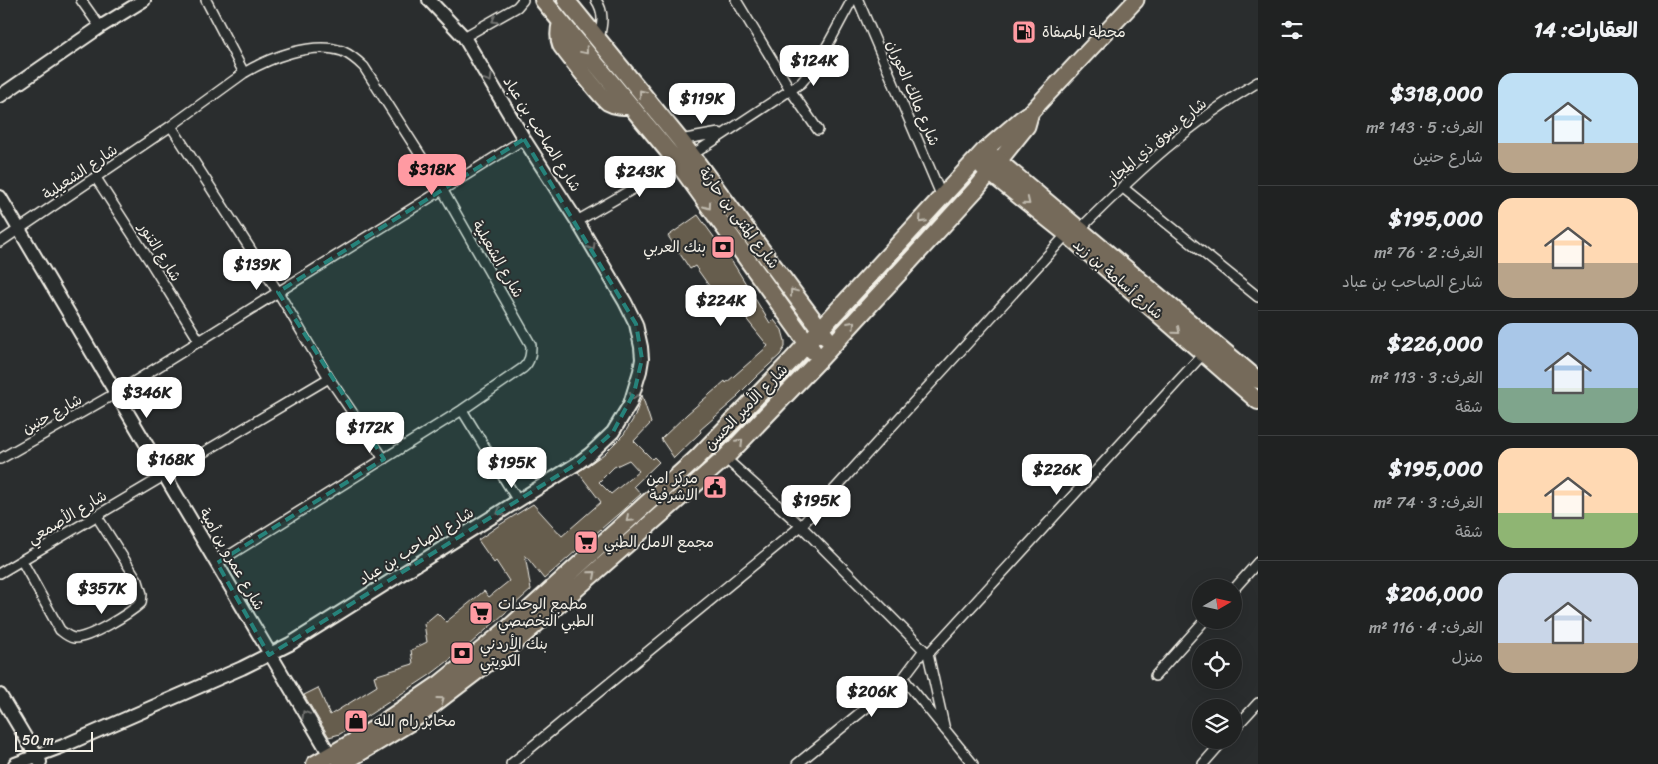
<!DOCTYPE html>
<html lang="ar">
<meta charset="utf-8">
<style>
:root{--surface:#202222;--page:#282a2a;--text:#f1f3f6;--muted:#a2a4a5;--line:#3d3f40;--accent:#ff9aa2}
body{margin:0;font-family:Sriracha,"Playpen Sans Arabic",sans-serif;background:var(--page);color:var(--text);direction:rtl;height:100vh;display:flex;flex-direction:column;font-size:19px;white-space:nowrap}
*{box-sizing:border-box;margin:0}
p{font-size:16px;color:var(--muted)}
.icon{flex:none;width:28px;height:28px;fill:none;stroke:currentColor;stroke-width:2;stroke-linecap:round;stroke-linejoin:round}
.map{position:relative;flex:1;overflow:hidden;direction:ltr}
.panel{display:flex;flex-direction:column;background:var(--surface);width:400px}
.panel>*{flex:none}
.needle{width:32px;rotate:81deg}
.controls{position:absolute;left:1192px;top:579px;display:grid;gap:10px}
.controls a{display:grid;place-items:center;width:50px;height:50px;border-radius:50%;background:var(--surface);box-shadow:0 5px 20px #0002,0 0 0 1px var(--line);font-size:25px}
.scale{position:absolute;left:15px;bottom:12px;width:78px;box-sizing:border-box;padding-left:5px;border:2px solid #f4f1e8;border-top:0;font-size:14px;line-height:18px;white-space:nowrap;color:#f4f1e8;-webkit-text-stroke:4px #2a2d2e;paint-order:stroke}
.price{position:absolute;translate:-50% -42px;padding:0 11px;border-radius:10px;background:#fff;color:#222;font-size:16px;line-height:32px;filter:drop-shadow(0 1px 2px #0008)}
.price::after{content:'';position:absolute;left:50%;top:30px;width:15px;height:11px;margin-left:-8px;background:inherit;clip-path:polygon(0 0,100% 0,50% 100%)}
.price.current{background:var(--accent);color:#111}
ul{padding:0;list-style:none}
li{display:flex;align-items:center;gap:15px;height:125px;padding:0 20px}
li+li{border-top:1px solid var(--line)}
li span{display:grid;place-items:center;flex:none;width:140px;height:100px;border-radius:15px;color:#555}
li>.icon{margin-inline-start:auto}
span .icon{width:60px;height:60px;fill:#fffc;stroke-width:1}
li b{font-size:21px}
h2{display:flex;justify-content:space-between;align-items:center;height:60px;padding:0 20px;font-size:21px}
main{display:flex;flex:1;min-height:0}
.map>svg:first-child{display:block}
</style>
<main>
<section class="panel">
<h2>العقارات: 14<svg class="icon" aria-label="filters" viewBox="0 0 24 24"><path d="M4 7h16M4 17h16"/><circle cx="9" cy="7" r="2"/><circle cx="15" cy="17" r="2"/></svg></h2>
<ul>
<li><span style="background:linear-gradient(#bfe0f5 70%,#b9a48a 0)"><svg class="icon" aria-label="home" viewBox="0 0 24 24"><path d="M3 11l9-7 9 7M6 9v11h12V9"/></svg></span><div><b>$318,000</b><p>الغرف: 5 · 143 m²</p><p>شارع حنين</p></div></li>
<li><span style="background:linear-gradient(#ffd9b3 65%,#b9a48a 0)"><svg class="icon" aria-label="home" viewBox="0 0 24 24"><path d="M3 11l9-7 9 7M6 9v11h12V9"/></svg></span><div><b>$195,000</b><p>الغرف: 2 · 76 m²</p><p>شارع الصاحب بن عباد</p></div></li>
<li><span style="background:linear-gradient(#a9c7e8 65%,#7fa58c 0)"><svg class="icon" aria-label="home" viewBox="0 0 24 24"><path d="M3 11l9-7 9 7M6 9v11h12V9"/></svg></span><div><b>$226,000</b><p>الغرف: 3 · 113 m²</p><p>شقة</p></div></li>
<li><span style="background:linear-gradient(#ffd9b3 65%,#8fb573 0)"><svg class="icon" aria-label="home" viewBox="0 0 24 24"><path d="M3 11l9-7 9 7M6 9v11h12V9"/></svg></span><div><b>$195,000</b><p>الغرف: 3 · 74 m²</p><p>شقة</p></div></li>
<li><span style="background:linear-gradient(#c9d6e8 70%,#b9a48a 0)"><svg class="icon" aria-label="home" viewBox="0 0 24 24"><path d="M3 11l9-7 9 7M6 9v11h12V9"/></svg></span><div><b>$206,000</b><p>الغرف: 4 · 116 m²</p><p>منزل</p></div></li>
</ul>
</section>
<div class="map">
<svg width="1258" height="764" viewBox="0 0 1258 764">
<rect width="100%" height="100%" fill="#2a2d2e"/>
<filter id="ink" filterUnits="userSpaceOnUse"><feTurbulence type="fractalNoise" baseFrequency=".02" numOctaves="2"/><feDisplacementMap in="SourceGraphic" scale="10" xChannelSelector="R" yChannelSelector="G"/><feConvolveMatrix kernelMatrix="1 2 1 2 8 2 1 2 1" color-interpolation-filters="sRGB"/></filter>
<g filter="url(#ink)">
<!-- building -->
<path fill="#665d4e" stroke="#f4f1e8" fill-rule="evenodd" d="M698,215L735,266L770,323L774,320L782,330L785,341V347L780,355L756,377L737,396L738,397L700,430L701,432L674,458L661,439L687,414L725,381L726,383L768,346L728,296L719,300L695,266L690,269L668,236Z
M642,395L651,423L634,441L652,459L654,457L659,462L634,486L641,494L544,579L525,555L531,590L469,645L430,675L340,734L329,737L304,695L318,688L330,715L377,686L374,676L413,664L411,650L427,642L424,624L437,613L446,622L484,591L489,597L509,581L496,561L494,563L478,540L501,524L533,504L562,536L601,502L578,472L604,454L624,434L635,416ZM629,460L639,471L611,494L599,482L614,467Z"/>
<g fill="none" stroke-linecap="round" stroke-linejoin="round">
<!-- street casing -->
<g stroke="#f4f1e8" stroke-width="12">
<path id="street" d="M81,0L100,27
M206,0L244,73
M596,0C605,13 602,25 599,39
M736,0L791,91L818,130
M858,0L942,197
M464,37L517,7L523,0
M171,126L278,292L329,378L384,459
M680,140L719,133
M96,178L151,263L200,342
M1122,187L1258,297
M577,221L692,155L801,83C823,59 836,28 852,0
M1080,229C1135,174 1191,121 1258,82
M0,242L171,126L244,73C269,58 312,41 342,51C351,55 357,60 364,67L442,189L531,345C531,355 530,362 523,368L462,410L217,563
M462,410L518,501
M725,458L801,526L928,654L945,730
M0,459L116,393L524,139
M22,561L60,630C65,634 68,637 74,638C89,639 130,613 141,603L142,594L138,581L96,515
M0,573L329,378
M1234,589L1258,562
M928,654L1203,354
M1155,676L1205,620
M903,678L973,764
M1234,729L1258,703
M511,764L801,526L1067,234
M797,764L903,678L924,650
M1203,764L1224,740"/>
</g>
<!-- secondary casing -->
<g stroke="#f4f1e8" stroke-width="16">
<path id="secondary" d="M0,96L100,27L144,0
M0,197L330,755
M0,695L40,762
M15,764L63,746L242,668L290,644L578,463L590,454L613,432L630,404L640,371L642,359L641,347L636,324L625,302L577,221L524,139L464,37L429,0"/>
</g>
<!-- primary casing -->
<g stroke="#f4f1e8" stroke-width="19">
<path id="primary" d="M985,150L1021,119L1031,112L1136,0
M999,161L1027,126L1031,112"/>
</g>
<!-- highway casing -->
<g stroke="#f4f1e8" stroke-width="20">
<path id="highway" d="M543,0L678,163L813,351
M566,0L680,140L827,338
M561,22C559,30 558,37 561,45C565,51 602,98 608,102C615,106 623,106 631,106
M983,167L1067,234L1258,401
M315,764L362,737L441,683L510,627L696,459L791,361L985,150L1258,380
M341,764L409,723L519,639L725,458L820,359L977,188L999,161"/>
</g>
<!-- street -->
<use href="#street" stroke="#2a2d2e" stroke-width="9"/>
<!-- secondary -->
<use href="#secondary" stroke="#2a2d2e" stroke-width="12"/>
<!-- primary -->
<use href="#primary" stroke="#746a5a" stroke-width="15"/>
<!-- highway -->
<use href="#highway" stroke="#746a5a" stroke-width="16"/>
</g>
<!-- one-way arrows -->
<defs><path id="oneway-chevron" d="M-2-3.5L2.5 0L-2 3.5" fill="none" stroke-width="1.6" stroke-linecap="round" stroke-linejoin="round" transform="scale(1.25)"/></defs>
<g stroke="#71726f">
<use href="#oneway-chevron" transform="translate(495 20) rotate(150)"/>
<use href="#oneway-chevron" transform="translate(489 79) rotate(59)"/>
<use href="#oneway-chevron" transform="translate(592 247) rotate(60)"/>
<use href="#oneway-chevron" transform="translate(633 396) rotate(110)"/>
<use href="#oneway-chevron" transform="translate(500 512) rotate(148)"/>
<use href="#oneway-chevron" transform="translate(305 714) rotate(-121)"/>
</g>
<g stroke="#c1bbaf">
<use href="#oneway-chevron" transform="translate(585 51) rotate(50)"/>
<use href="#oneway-chevron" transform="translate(642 93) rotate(-129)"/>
<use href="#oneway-chevron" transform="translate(1027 202) rotate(39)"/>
<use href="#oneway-chevron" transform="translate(708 206) rotate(54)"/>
<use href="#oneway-chevron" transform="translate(922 220) rotate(133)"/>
<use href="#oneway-chevron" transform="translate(793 292) rotate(-127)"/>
<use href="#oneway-chevron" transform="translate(852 324) rotate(-48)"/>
<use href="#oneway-chevron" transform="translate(1177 331) rotate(41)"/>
<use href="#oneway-chevron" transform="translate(740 442) rotate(-46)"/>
<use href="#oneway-chevron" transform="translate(629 519) rotate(138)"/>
<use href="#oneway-chevron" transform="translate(593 574) rotate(-41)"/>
<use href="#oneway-chevron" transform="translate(441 700) rotate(-36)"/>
</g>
</g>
<!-- marked area -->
<path fill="#26827a" fill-opacity="0.2" stroke="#26827a" stroke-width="4" stroke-dasharray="10 6" stroke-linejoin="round" d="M524,139L636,324L642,359L634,393L613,432L578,463L269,655L217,563L384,459L278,292Z"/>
<!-- icons -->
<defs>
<g id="fuel-square" transform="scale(1.25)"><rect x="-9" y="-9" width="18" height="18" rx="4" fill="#ff9aa2" stroke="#2a2d2e"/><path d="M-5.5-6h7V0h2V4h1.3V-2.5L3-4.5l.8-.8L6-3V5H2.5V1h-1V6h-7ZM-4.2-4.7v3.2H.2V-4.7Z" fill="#111"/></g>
<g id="bank-square" transform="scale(1.25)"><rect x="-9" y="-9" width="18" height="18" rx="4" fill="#ff9aa2" stroke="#2a2d2e"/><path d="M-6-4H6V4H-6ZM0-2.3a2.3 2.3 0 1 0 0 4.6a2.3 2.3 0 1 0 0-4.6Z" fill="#111"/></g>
<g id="civic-square" transform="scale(1.25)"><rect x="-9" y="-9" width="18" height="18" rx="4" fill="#ff9aa2" stroke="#2a2d2e"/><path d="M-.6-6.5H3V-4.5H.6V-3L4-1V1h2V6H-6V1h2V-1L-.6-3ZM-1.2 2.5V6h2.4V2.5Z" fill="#111"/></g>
<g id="supermarket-square" transform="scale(1.25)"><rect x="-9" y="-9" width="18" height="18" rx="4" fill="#ff9aa2" stroke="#2a2d2e"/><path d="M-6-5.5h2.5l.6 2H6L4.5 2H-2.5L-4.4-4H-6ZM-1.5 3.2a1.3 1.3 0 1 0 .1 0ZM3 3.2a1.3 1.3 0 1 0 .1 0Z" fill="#111"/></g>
<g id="shop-square" transform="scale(1.25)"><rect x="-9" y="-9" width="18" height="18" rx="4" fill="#ff9aa2" stroke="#2a2d2e"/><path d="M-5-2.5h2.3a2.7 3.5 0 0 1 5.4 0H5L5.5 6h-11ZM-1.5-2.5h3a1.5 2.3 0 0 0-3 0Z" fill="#111"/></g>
</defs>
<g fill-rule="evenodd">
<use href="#fuel-square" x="1024" y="32"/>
<use href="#bank-square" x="723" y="247"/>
<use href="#civic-square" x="715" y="487"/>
<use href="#supermarket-square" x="586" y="542"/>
<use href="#supermarket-square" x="481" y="613"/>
<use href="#bank-square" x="462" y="653"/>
<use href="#shop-square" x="356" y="721"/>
</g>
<g text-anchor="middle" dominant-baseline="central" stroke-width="4" stroke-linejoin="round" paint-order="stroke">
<!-- poi labels -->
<g font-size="15" fill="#f4f1e8" stroke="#2a2d2e" text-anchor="start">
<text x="1042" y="32">محطة المصفاة</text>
<text x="706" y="247" text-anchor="end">بنك العربي</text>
<text x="698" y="478" text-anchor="end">مركز امن<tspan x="698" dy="17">الاشرفية</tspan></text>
<text x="604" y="542">مجمع الامل الطبي</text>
<text x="498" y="604">مطمع الوحدات<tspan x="498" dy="17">الطبي التخصصي</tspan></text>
<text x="480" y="644">بنك الأردني<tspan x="480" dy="17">الكويتي</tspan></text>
<text x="374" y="721">مخابز رام الله</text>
</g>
<!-- street labels -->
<g font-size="15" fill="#f4f1e8" stroke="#2a2d2e">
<text transform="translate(913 93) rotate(67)">شارع مالك العوران</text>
<text transform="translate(542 134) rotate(58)">شارع الصاحب بن عباد</text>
<text transform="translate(1157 141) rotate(-40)">شارع سوق ذي المجاز</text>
<text transform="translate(80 172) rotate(-34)">شارع الشعيلية</text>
<text transform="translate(739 218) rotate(53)">شارع المثنى بن حارثة</text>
<text transform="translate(160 252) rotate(58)">شارع التنور</text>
<text transform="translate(498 259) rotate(60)">شارع الشعيلية</text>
<text transform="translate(1118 279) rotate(41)">شارع أسامة بن زيد</text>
<text transform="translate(746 407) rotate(-46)">شارع الأمير الحسن</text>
<text transform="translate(52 414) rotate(-29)">شارع حنين</text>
<text transform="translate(67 517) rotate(-31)">شارع الأصمعي</text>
<text transform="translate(416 546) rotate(-32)">شارع الصاحب بن عباد</text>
<text transform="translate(232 559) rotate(60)">شارع عمرو بن أمية</text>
</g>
</g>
</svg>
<div class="controls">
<a><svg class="needle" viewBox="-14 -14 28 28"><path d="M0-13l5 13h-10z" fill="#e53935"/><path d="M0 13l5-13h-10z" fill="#a2a4a5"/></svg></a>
<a><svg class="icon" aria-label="locate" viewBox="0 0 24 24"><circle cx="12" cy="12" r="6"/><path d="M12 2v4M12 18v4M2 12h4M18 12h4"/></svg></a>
<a><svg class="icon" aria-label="layers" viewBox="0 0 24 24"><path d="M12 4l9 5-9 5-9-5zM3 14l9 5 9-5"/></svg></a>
</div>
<div class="scale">50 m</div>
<b class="price" style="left:814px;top:87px">$124K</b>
<b class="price" style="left:702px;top:125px">$119K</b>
<b class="price current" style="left:432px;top:196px">$318K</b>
<b class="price" style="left:640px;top:198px">$243K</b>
<b class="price" style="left:257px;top:291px">$139K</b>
<b class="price" style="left:721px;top:327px">$224K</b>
<b class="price" style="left:147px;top:419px">$346K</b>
<b class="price" style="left:370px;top:454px">$172K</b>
<b class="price" style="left:171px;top:486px">$168K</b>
<b class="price" style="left:512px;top:489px">$195K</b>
<b class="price" style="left:1057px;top:496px">$226K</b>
<b class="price" style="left:816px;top:527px">$195K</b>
<b class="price" style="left:102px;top:615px">$357K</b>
<b class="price" style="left:872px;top:718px">$206K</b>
</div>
</main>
